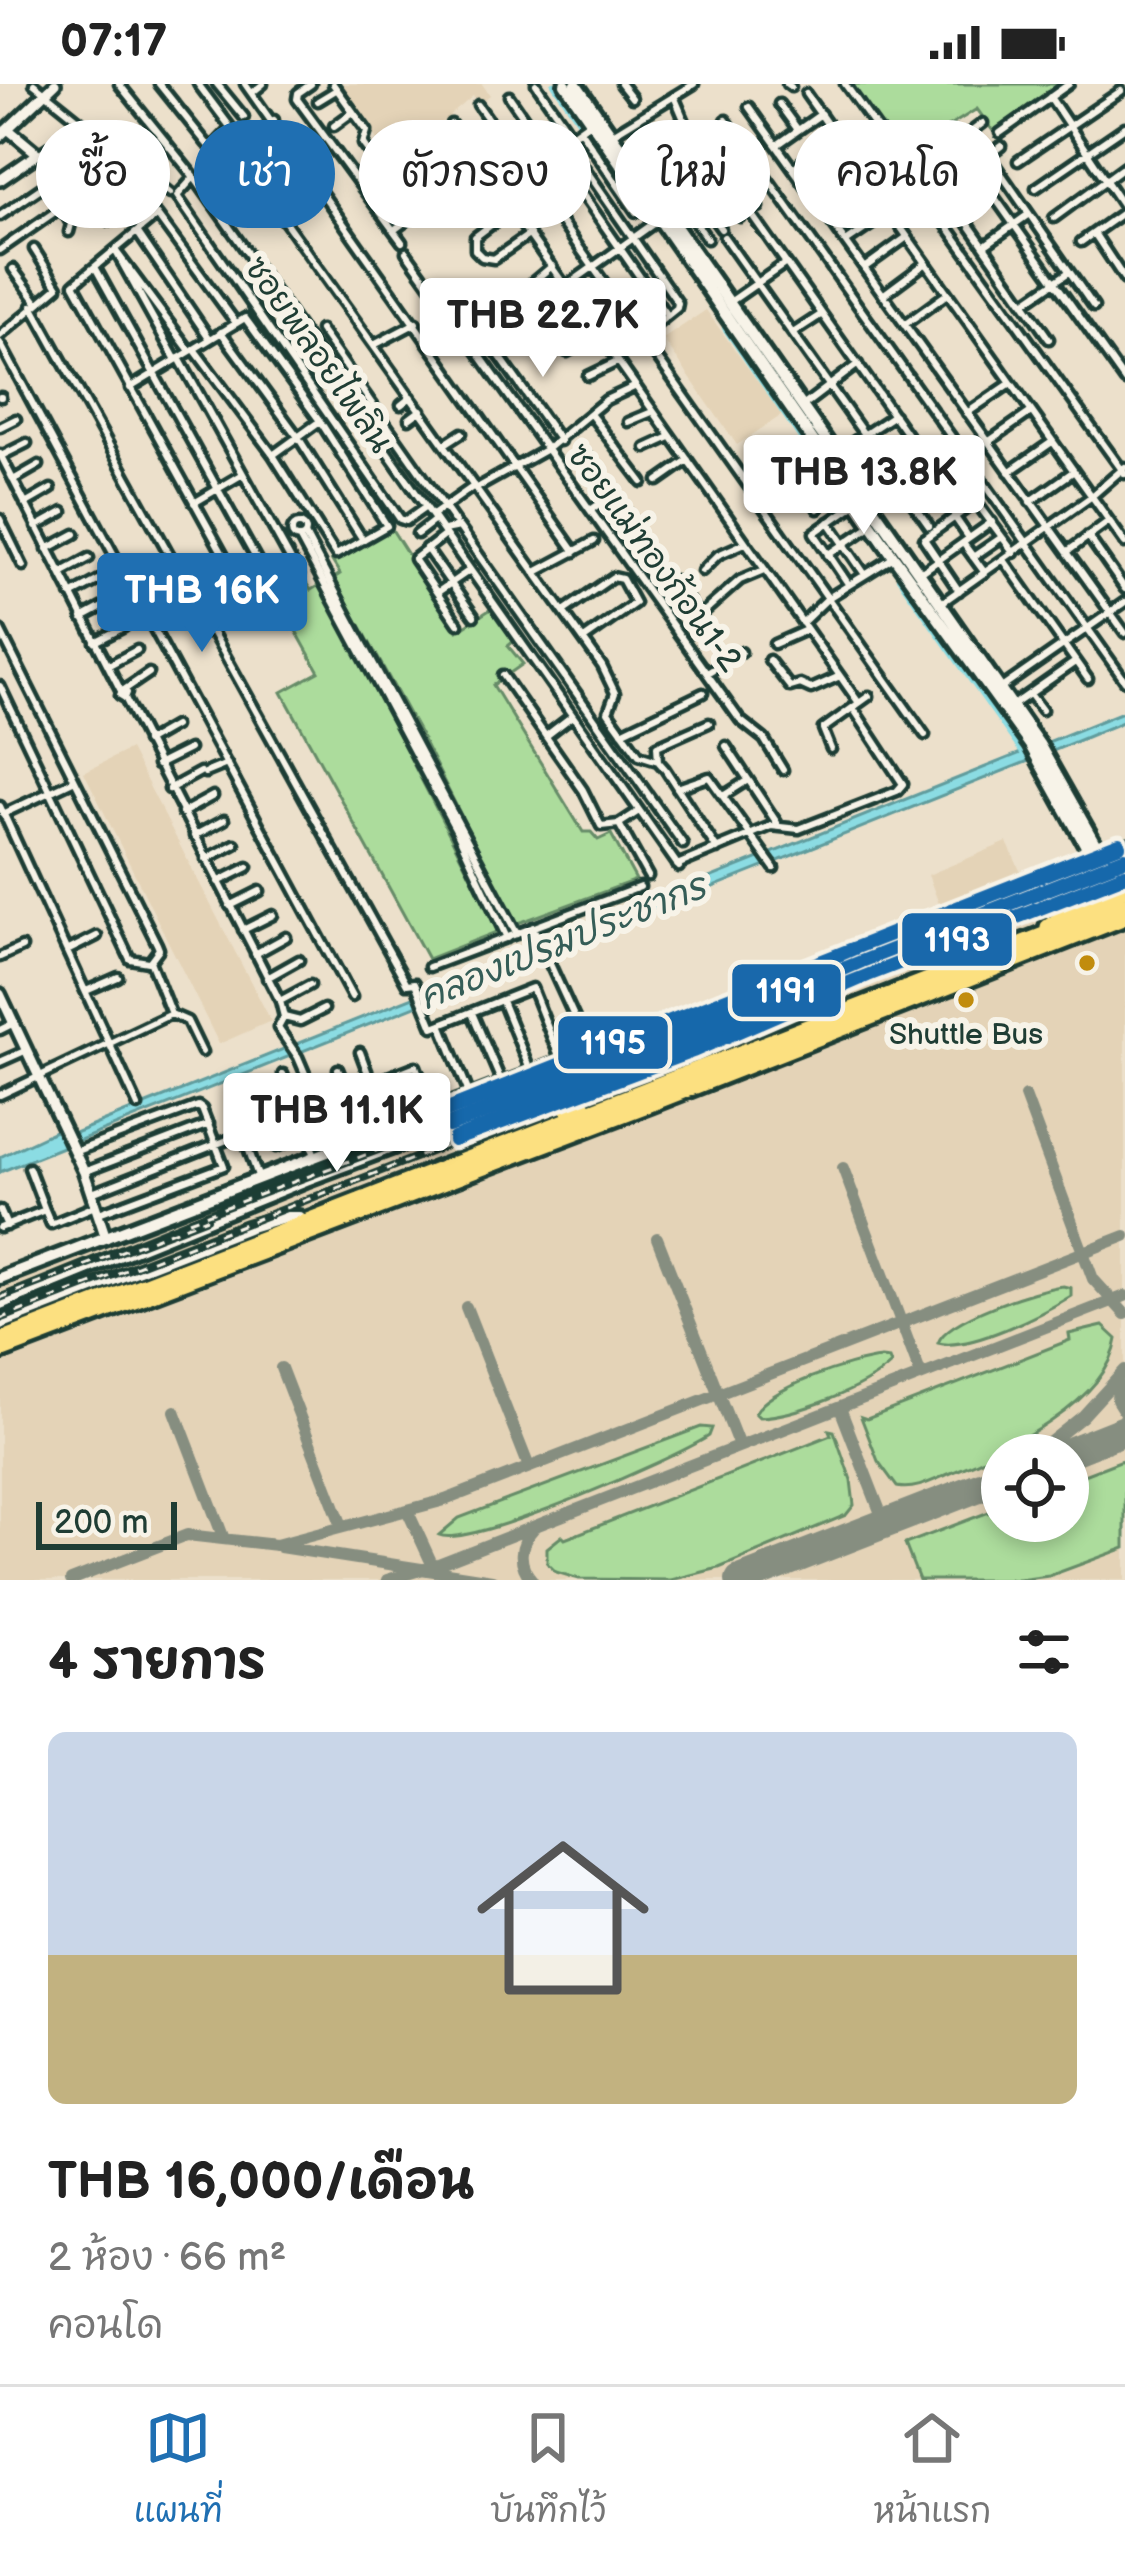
<!DOCTYPE html>
<html lang="th">
<meta charset="utf-8">
<style>
:root{--surface:#fff;--page:#f2f2f2;--text:#222;--muted:#767676;--line:#e0e0e0;--accent:#1f6fb2}
body{margin:0;font-family:"Balsamiq Sans","Playpen Sans Thai",sans-serif;background:var(--page);color:var(--text);height:100vh;display:flex;flex-direction:column;font-size:45px;white-space:nowrap}
*{box-sizing:border-box;margin:0}
p{font-size:39px;color:var(--muted)}
.icon{flex:none;width:66px;height:66px;fill:none;stroke:currentColor;stroke-width:2;stroke-linecap:round;stroke-linejoin:round}
.map{position:relative;height:1496px;overflow:hidden}
.sheet{display:flex;flex-direction:column;background:var(--surface);flex:1}
.sheet>*{flex:none}
.banner{position:absolute;left:36px;top:36px;width:1053px;height:108px;display:flex;gap:24px}
.fabs{position:absolute;left:981px;top:1350px;display:grid;gap:24px}
.fabs a{display:grid;place-items:center;width:108px;height:108px;border-radius:50%;background:var(--surface);box-shadow:0 6px 18px #0003;font-size:60px}
.scale{position:absolute;left:36px;bottom:30px;width:141px;box-sizing:border-box;padding-left:12px;border:6px solid #1f3d34;border-top:0;font-size:33px;line-height:42px;white-space:nowrap;color:#1f3d34;-webkit-text-stroke:9px #f7f3e8;paint-order:stroke}
.price{position:absolute;translate:-50% -102px;padding:0 27px;border-radius:12px;background:#fff;color:#222;font-size:39px;line-height:78px;filter:drop-shadow(0 3px 6px #0008)}
.price::after{content:'';position:absolute;left:50%;top:72px;width:36px;height:27px;margin-left:-18px;background:inherit;clip-path:polygon(0 0,100% 0,50% 100%)}
.price.selected{background:var(--accent);color:#fff}
ul{padding:0;list-style:none}
li{display:grid;align-content:center;gap:24px;height:636px;padding:0 48px}
li+li{border-top:3px solid var(--line)}
li span{display:grid;place-items:center;height:372px;border-radius:18px;color:#555}
li>.icon{margin-inline-start:auto}
span .icon{width:216px;height:216px;fill:#fffc;stroke-width:1}
li b{font-size:51px}
h2{display:flex;justify-content:space-between;align-items:center;height:144px;padding:0 48px;font-size:51px}
.chip{padding:0 42px;border-radius:54px;background:var(--surface);box-shadow:0 6px 18px #0003;font-size:42px;line-height:108px}
.chip.selected{background:var(--accent);color:#fff}
.status{display:flex;justify-content:space-between;align-items:center;height:84px;padding:0 60px;background:var(--surface);direction:ltr}
.status svg{height:33px;fill:currentColor}
.tabs{display:flex;justify-content:space-around;align-items:center;height:168px;border-top:3px solid var(--line);background:var(--surface);font-size:33px;color:var(--muted)}
.tabs a{display:grid;justify-items:center;gap:6px}
.tabs .selected{color:var(--accent)}
.map>svg:first-child{display:block}
</style>
<div class="status"><b>07:17</b><svg viewBox="0 0 49 12"><path d="M0 12V9h3v3zM5 12V6h3v6zM10 12V3h3v9zM15 12V0h3v12zM26 1h20v11H26zM47 4h2v5h-2z"/></svg></div>
<div class="map">
<svg width="1125" height="1496" viewBox="0 0 1125 1496">
<rect width="100%" height="100%" fill="#ece0cb"/>
<filter id="ink" filterUnits="userSpaceOnUse"><feTurbulence type="fractalNoise" baseFrequency=".00833" numOctaves="2"/><feDisplacementMap in="SourceGraphic" scale="24" xChannelSelector="R" yChannelSelector="G"/><feConvolveMatrix kernelMatrix="1 2 1 2 8 2 1 2 1" color-interpolation-filters="sRGB"/></filter>
<g filter="url(#ink)">
<!-- built -->
<path fill="#e4d3b7" fill-rule="evenodd" d="M337,0H482L490,11L480,19L473,12L420,57L427,68L401,89Z
M706,226L782,331L737,361L663,255Z
M130,665L271,937L219,960L84,688Z
M1007,758L1023,793L941,825L928,791Z
M1125,766V805L971,869L0,1244V1202Z
M1125,837V1496H0V1276ZM1002,1371H1068V1437H1002Z"/>
<!-- green -->
<path fill="#acdc9c" stroke="#668c68" stroke-width="3" d="M849,0H1060L993,47L977,25L901,72Z
M391,444L457,547L491,525L514,557L508,562L523,580L493,601L583,748H591L598,756L611,750L636,796L516,840L421,652L334,494L340,490L332,477Z
M302,493L311,506L321,500L499,847L428,875L282,608L319,588L275,509Z
M1063,1202L1071,1204V1212C1042,1230 970,1267 938,1259C945,1235 1036,1205 1063,1202Z
M1103,1242L1117,1255C1108,1318 1004,1368 951,1389C934,1396 915,1407 897,1403L878,1377L861,1333L867,1335L1070,1256L1069,1250Z
M881,1274L889,1275L891,1280C865,1305 795,1332 759,1333L755,1329C769,1304 850,1277 881,1274Z
M701,1343L712,1344L709,1352C674,1375 469,1465 439,1451L459,1434Z
M829,1346L834,1347L851,1396L854,1421L846,1431L719,1484L671,1496L579,1495L556,1488L547,1479V1464L562,1452L565,1455L831,1351Z
M1125,1375V1464L1049,1492L1018,1496H919L905,1460L1002,1423V1437H1068V1397Z"/>
<!-- water -->
<path fill="#8bdce3" stroke="#609c9d" stroke-width="3" d="M1125,627V637L1031,676L0,1088V1073L55,1047L61,1053L77,1048Z"/>
<g fill="none" stroke-linecap="round" stroke-linejoin="round">
<!-- canal -->
<path stroke="#8bdce3" stroke-width="6" d="M554,0L638,121
M725,244L843,415
M899,494L1025,672"/>
<!-- taxiway -->
<path stroke="#868e80" stroke-width="12" d="M1025,1012L1093,1195L1125,1230
M843,1084L921,1291
M657,1154L739,1362
M466,1223L529,1383
M281,1284L342,1442
M1118,1298L1117,1316L1125,1329
M840,1324L885,1440
M175,1327L224,1455
M1034,1371L1083,1332L1125,1286
M949,1415L1002,1390
M408,1428L433,1482
M280,1463L492,1496
M71,1496L187,1451L276,1461L445,1416L1125,1152
M387,1496L433,1482L1125,1212
M532,1496C517,1479 519,1460 534,1444
M736,1496L751,1492"/>
<!-- runway -->
<path stroke="#868e80" stroke-width="30" d="M1062,1371L1125,1346
M740,1496L1002,1394"/>
<!-- minor casing -->
<g stroke="#1f3d34" stroke-width="15">
<path id="minor" d="M34,0L170,109
M119,0L194,93L679,783
M159,0L207,60L214,62L231,44L198,0
M217,0L244,33
M245,0L575,468
M311,0L298,9L297,15L402,158
M333,0L367,47L363,60L411,126L410,134L394,146
M536,0L570,49
M621,0L632,14
M787,0L791,3
M845,0L1125,390
M252,9L263,0
M806,10L1125,459
M509,12L547,67
M674,12L685,38
M1050,13L1125,125
M318,17L336,6
M779,20L798,46
M478,21L925,651
M749,23L1125,549
M274,36L242,67L244,80L602,582L615,609L608,628L639,671L658,677L665,685L717,765
M726,36L1125,597
M451,40L859,619
M334,42L353,28
M580,46L636,128
M698,48L732,85L759,123
M949,49L1125,297
M1000,49L1069,0
M611,51L694,0
M564,54L678,219L677,224L656,241
M681,55L740,133
M956,59L983,39
M777,61L821,30
M551,65L667,232
M664,65L721,145
M83,68L98,78
M430,69L456,47
M934,69L954,56
M38,70L61,55L77,38
M649,71L707,155
M989,72L1094,223
M540,73L590,38
M1018,77L1121,7
M793,84L836,53
M93,85L111,63
M62,90L77,112
M451,92L476,74
M911,92L930,79
M194,93L177,112L400,435L406,437L423,425
M112,104L131,79
M1036,104L1125,43
M944,105L1049,255
M809,107L854,77
M82,109L95,128L105,125
M929,117L1001,62
M467,121L494,99
M133,122L154,96
M62,124L71,140L69,148
M512,125L475,153V166L482,173L494,175L530,150
M102,126L110,137
M668,129L732,85
M826,130L870,100
M752,131L957,421
M0,132L73,82
M1054,134L1125,82
M915,136L934,124
M138,149L210,255
M1094,149L1125,196
M724,153L929,442
M846,158L890,128
M1081,158L1125,127
M984,162L1029,130
M0,166L95,100
M406,168L740,636L764,655L783,686
M95,183L273,505
M864,184L907,153
M13,185L37,218
M520,209L552,182
M883,211L926,179
M529,218L537,223L657,137
M730,218L786,179
M1024,219L1069,188
M32,222L407,900L415,899L433,943L441,940
M904,241L947,210
M550,244L581,228
M320,246L455,438
M221,248L298,353L363,456
M793,249L822,230
M0,252L58,203L34,165
M0,259L352,913
M491,260L560,357
M374,261L416,239
M567,268L598,252
M179,274L299,491L250,519L74,200L157,131L236,239
M176,276L115,166L190,267
M588,292L617,278
M130,304L245,234L320,337L387,442L336,471L273,371L194,265
M0,313H1
M401,321L411,313
M804,321L858,280
M967,329L1011,299
M591,331L642,398
M409,335L421,326
M628,338L652,328
M0,343L16,335
M988,358L1031,328
M445,360L462,349
M815,360L792,379L818,425
M850,360L894,331
M646,364L670,353
M0,370L121,607
M273,371L320,337
M1,372L27,359
M588,374L631,434
M1009,388L1052,358
M13,396L39,381
M658,397L688,376
M477,404L547,365L606,316L634,303
M1030,418L1074,387
M194,419L243,390
M25,420L51,405
M871,420L927,382
M592,425L614,410
M433,431L474,402
M954,432L969,454
M0,435L23,482
M829,438L864,489
M292 447a7 7 0 1 1 14 0a7 7 0 1 1-14 0Z
M36,443L63,428
M444,446L459,443L683,760
M417,450L435,436
M305,451L517,850
M445,451L414,475L458,540
M1088,452L1125,505
M300,455L456,746L507,854
M963,459L985,489
M426,464L474,532
M47,465L75,450
M1067,468L1109,437
M828,471L872,441
M973,473L1002,453
M1004,476L1088,595
M702,487L718,471L745,459
M536,488L594,457
M61,489L89,474
M919,490L992,438
M674,496L706,542
M849,501L814,449L857,419
M959,507L924,455L976,418L1014,469
M438,508L470,486
M71,511L99,496
M940,520L1092,412L1125,383
M564,527L613,493L622,495L635,519L584,555
M699,532L740,496L764,486
M82,534L112,518
M802,539L828,514L894,473
M0,546L157,860L159,865L150,877
M197,552L211,546
M95,558L124,543
M774,560L806,546
M769,576L790,603L800,600L811,605L840,592
M109,581L137,566
M707,589L741,568
M503,591L583,706L601,742L619,740L648,792
M0,602L130,875L148,878
M1000,605L1125,518
M122,606L127,609L125,614L120,611Z
M124,606L149,589
M1030,610L1042,626
M125,614L280,917L284,933L278,944L298,973L336,1062
M1012,622L1075,578
M622,648L703,609
M546,652L572,632
M146,658L174,642
M726,662L777,739
M831,665L823,645L869,612
M658,677L657,662L709,639
M157,681L189,665
M205,689L227,680
M677,704L709,693L774,784
M169,705L200,688
M723,712L748,696
M0,722L138,1022
M182,729L213,712
M3,730L75,696
M619,740L639,727
M194,752L224,736
M206,775L235,760
M677,781L771,742L799,745L897,707L903,700L853,624
M218,798L248,783
M230,822L260,807
M533,843L589,965
M243,846L273,831
M67,867L97,852
M255,870L286,853
M0,873L22,863
M150,877L171,930L187,937L202,968
M429,883L640,803
M267,894L299,876
M86,907L118,893
M280,917L310,901
M502,917L531,988
M472,929L502,999
M284,933L300,937L324,925
M0,946L14,939
M360,968L388,1043
M0,978L27,966
M338,985L364,1051
M0,1011L171,930
M471,1014L441,940L532,904L561,977
M330,1016L348,1062
M234,1020L246,1049
M238,1029L289,1009L283,990
M297,1029L315,1071
M243,1050L258,1092
M276,1063L307,1050
M74,1068L198,1022L202,1025L224,1082L99,1129
M29,1084L45,1126
M84,1088L209,1040
M92,1109L416,982L432,1025
M0,1126L7,1142
M0,1144L45,1126L51,1140L95,1122"/>
</g>
<!-- tertiary casing -->
<g stroke="#1f3d34" stroke-width="18">
<path id="tertiary" d="M0,52L55,0
M0,96L38,70L9,46
M0,910L84,1088L106,1154"/>
</g>
<!-- secondary casing -->
<g stroke="#1f3d34" stroke-width="20">
<path id="secondary" d="M565,0L894,473L1030,661L1092,773
M576,0L1039,660L1101,770
M947,843L1093,792
M0,1194L1125,761
M0,1220L306,1096L792,913L912,862L985,840L1125,788
M0,1240L247,1144L284,1133H299"/>
</g>
<!-- trunk casing -->
<g stroke="#1f3d34" stroke-width="24">
<path id="trunk" d="M1048,843L1074,826L1125,804
M573,997L584,1023
M559,1002L570,1028
M0,1267L650,1020L1125,833"/>
</g>
<!-- motorway casing -->
<g stroke="#1f3d34" stroke-width="26">
<path id="motorway" d="M0,1257L1125,820"/>
</g>
<!-- minor -->
<use href="#minor" stroke="#f7f3e8" stroke-width="6"/>
<!-- tertiary -->
<use href="#tertiary" stroke="#f7f3e8" stroke-width="9"/>
<!-- secondary -->
<use href="#secondary" stroke="#f7f3e8" stroke-width="10"/>
<!-- trunk -->
<use href="#trunk" stroke="#fce080" stroke-width="15"/>
<!-- motorway -->
<use href="#motorway" stroke="#fce080" stroke-width="16"/>
<!-- rail casing -->
<g stroke="#1f3d34" stroke-width="8">
<path id="rail" d="M189,1137L672,956
M0,1214L207,1134
M0,1235L1125,798"/>
</g>
<!-- rail -->
<use href="#rail" stroke="#f7f3e8" stroke-width="3" stroke-dasharray="9" stroke-linecap="butt"/>
<!-- rail-1 casing -->
<g stroke="#f7f3e8" stroke-width="21">
<path id="rail-1" d="M448,1040L1125,773"/>
</g>
<!-- rail-2 casing -->
<g stroke="#f7f3e8" stroke-width="21">
<path id="rail-2" d="M454,1054L1125,789"/>
</g>
<!-- rail-3 casing -->
<g stroke="#f7f3e8" stroke-width="21">
<path id="rail-3" d="M442,1026L1119,759"/>
</g>
<!-- rail-4 casing -->
<g stroke="#f7f3e8" stroke-width="21">
<path id="rail-4" d="M449,1043L688,954L862,878L1125,776"/>
</g>
<!-- rail-5 casing -->
<g stroke="#f7f3e8" stroke-width="21">
<path id="rail-5" d="M454,1057L693,968L868,892L1125,792"/>
</g>
<!-- rail-6 casing -->
<g stroke="#f7f3e8" stroke-width="21">
<path id="rail-6" d="M444,1029L682,940L857,864L1120,762"/>
</g>
<!-- rail-1 -->
<use href="#rail-1" stroke="#1968ab" stroke-width="12"/>
<!-- rail-2 -->
<use href="#rail-2" stroke="#1968ab" stroke-width="12"/>
<!-- rail-3 -->
<use href="#rail-3" stroke="#1968ab" stroke-width="12"/>
<!-- rail-4 -->
<use href="#rail-4" stroke="#1968ab" stroke-width="12"/>
<!-- rail-5 -->
<use href="#rail-5" stroke="#1968ab" stroke-width="12"/>
<!-- rail-6 -->
<use href="#rail-6" stroke="#1968ab" stroke-width="12"/>
</g>
</g>
<!-- markers -->
<g fill="#c18c0d" stroke="#f7f3e8" stroke-width="4.5">
<circle cx="1087" cy="879" r="10"/>
<circle cx="966" cy="916" r="10"/>
</g>
<g text-anchor="middle" dominant-baseline="central" stroke-width="12" stroke-linejoin="round" paint-order="stroke">
<!-- bus labels -->
<g font-size="30" fill="#1f3d34" stroke="#f7f3e8">
<text x="966" y="951">Shuttle Bus</text>
</g>
<!-- street labels -->
<g font-size="33" fill="#1f3d34" stroke="#f7f3e8">
<text transform="translate(318 271) rotate(55)">ซอยพลอยไพลิน</text>
<text transform="translate(654 474) rotate(54)">ซอยแม่ทองก้อน1-2</text>
</g>
<!-- water labels -->
<g font-size="36" font-style="italic" fill="#355d57" stroke="#f7f3e8">
<text transform="translate(563 859) rotate(-22)">คลองเปรมประชากร</text>
</g>
</g>
<g stroke="#f7f3e8" stroke-width="4.5">
<rect x="900" y="827" width="114" height="57" rx="12" fill="#1968ab"/>
<rect x="730" y="878" width="113" height="57" rx="12" fill="#1968ab"/>
<rect x="556" y="930" width="114" height="57" rx="12" fill="#1968ab"/>
</g>
<g font-size="33" text-anchor="middle" font-weight="bold" fill="#fff">
<text x="957" y="867">1193</text>
<text x="786" y="918">1191</text>
<text x="613" y="970">1195</text>
</g>
</svg>
<div class="fabs">
<a><svg class="icon" aria-label="locate" viewBox="0 0 24 24"><circle cx="12" cy="12" r="6"/><path d="M12 2v4M12 18v4M2 12h4M18 12h4"/></svg></a>
</div>
<div class="scale">200 m</div>
<b class="price" style="left:543px;top:296px">THB 22.7K</b>
<b class="price" style="left:864px;top:453px">THB 13.8K</b>
<b class="price selected" style="left:202px;top:571px">THB 16K</b>
<b class="price" style="left:337px;top:1091px">THB 11.1K</b>
<div class="banner">
<a class="chip">ซื้อ</a>
<a class="chip selected">เช่า</a>
<a class="chip">ตัวกรอง</a>
<a class="chip">ใหม่</a>
<a class="chip">คอนโด</a>
</div>
</div>
<section class="sheet">
<h2>4 รายการ<svg class="icon" aria-label="filters" viewBox="0 0 24 24"><path d="M4 7h16M4 17h16"/><circle cx="9" cy="7" r="2"/><circle cx="15" cy="17" r="2"/></svg></h2>
<ul>
<li><span style="background:linear-gradient(#c9d6e8 60%,#c2b280 0)"><svg class="icon" aria-label="home" viewBox="0 0 24 24"><path d="M3 11l9-7 9 7M6 9v11h12V9"/></svg></span><div><b>THB 16,000/เดือน</b><p>2 ห้อง · 66 m²</p><p>คอนโด</p></div></li>
</ul>
</section>
<nav class="tabs">
<a class="selected"><svg class="icon" aria-label="map" viewBox="0 0 24 24"><path d="M3 6l6-2 6 2 6-2v14l-6 2-6-2-6 2zM9 4v14M15 6v14"/></svg>แผนที่</a>
<a><svg class="icon" aria-label="saved" viewBox="0 0 24 24"><path d="M7 4h10v16l-5-4-5 4z"/></svg>บันทึกไว้</a>
<a><svg class="icon" aria-label="home" viewBox="0 0 24 24"><path d="M3 11l9-7 9 7M6 9v11h12V9"/></svg>หน้าแรก</a>
</nav>
